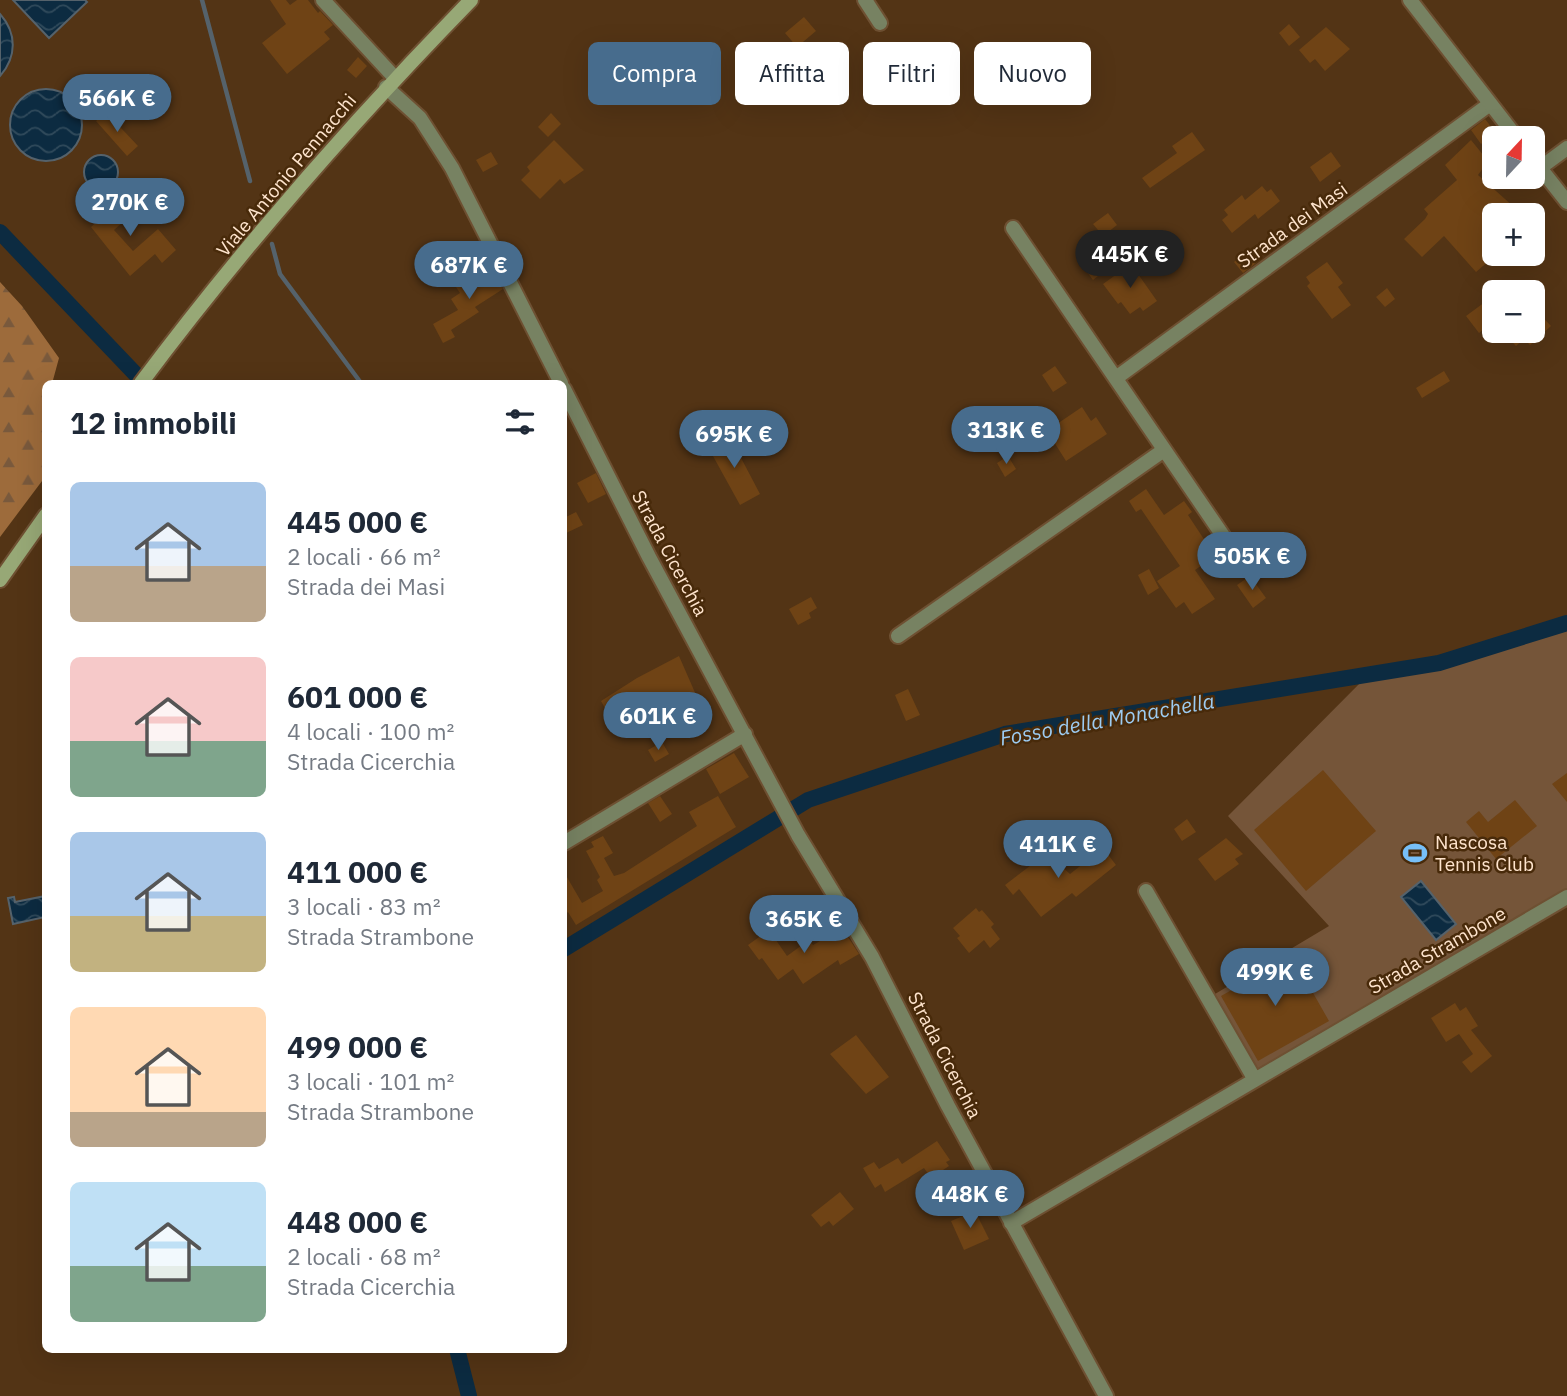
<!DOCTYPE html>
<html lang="it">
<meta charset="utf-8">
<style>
:root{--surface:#fff;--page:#f6f6f7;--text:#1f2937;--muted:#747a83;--accent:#476c8d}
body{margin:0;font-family:"IBM Plex Sans",sans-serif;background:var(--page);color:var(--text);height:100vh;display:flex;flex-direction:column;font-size:26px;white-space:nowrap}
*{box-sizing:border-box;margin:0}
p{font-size:23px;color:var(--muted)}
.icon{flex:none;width:38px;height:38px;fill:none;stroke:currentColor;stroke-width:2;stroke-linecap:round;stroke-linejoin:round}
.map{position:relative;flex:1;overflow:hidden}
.drawer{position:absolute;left:42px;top:380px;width:525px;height:973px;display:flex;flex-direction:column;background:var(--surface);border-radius:10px;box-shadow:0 7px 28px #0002}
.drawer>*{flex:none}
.hud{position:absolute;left:588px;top:42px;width:665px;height:63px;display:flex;gap:14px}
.needle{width:46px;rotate:22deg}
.buttons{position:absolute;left:1482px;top:126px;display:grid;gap:14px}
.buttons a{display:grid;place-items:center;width:63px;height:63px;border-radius:10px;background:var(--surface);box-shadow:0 7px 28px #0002;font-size:35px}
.price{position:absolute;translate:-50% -60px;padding:0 16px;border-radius:24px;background:var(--accent);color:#fff;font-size:23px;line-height:46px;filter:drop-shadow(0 2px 4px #0008)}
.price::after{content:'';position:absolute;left:50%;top:42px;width:21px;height:16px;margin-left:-10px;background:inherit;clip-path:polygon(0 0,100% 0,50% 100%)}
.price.current{background:#222;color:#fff}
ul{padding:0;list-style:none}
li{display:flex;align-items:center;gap:21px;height:175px;padding:0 28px}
li span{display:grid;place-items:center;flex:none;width:196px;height:140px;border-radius:10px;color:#555}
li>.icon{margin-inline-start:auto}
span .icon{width:84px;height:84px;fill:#fffc;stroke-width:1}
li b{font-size:30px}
h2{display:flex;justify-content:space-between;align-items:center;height:84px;padding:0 28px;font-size:30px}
.pill{padding:0 24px;border-radius:10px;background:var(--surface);box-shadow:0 7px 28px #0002;font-size:24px;line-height:63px}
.pill.current{background:var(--accent);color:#fff}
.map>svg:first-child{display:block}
</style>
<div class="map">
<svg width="1567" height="1396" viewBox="0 0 1567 1396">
<defs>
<pattern id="forest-firs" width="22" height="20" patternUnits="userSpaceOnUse" patternTransform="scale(1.75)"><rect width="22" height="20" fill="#9d6b3b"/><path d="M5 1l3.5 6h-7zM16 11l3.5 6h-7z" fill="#79593c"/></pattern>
<pattern id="water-waves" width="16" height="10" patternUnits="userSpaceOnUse" patternTransform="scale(1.75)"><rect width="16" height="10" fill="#0c2b41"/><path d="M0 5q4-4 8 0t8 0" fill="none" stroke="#304a5b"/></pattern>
</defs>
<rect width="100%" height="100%" fill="#533415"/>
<!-- forest -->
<path fill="url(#forest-firs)" d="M0,282L22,306L59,358L53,380L57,383H46L45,477L0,537Z"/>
<!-- park -->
<path fill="#755539" d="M1567,626V890L1258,1071L1215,994L1329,926L1228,816L1365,678L1440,665Z"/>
<!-- water -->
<path fill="url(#water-waves)" stroke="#55626b" stroke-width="2" d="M13,0H85L87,2L49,38Z
M0,14C17,33 17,57 0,76Z
M10 125a36 36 0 1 1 72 0a36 36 0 1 1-72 0Z
M84 172a17 17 0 1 1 34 0a17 17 0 1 1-34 0Z
M1421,881L1456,924L1436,940L1401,897Z
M45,896V917L13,924L8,898L14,897L15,902Z"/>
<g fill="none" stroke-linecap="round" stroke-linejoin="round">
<!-- stream -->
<path stroke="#55626b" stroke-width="4.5" d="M202,0L250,181
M272,244L280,274L361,383"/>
<!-- canal -->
<path stroke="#0c2b41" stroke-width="16" d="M0,232L144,383
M564,949L808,800L1005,734L1439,663L1567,623
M457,1349L469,1396"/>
</g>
<!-- building -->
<path fill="#6f4315" d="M270,0H286L290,5L297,0H308L318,13L320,11L333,25L324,32L330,39L287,74L262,43L286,24Z
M804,17L816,31L797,47L785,33Z
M1289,24L1300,37L1289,46L1279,33Z
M1326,27L1350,49L1325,71L1315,59L1310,63L1299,50Z
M358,57L367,66L356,78L347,70Z
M106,112L138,146L127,156L96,121Z
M551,113L561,124L548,137L538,127Z
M1485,119L1496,133L1481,144L1471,130Z
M1192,132L1205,150L1150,188L1142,178L1177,153L1172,146Z
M554,140L584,170L564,184L560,179L540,199L521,180L530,171L527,167Z
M1471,140L1488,161L1478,175L1514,207L1505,215H1494V225L1482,236L1497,254L1476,272L1444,236L1422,257L1404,239L1425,219L1428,214L1424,209L1457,180L1445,165Z
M491,152L498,164L483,172L476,160Z
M1331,152L1341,166L1320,182L1310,167Z
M1262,186L1267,192L1271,189L1280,201L1258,219L1255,214L1232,233L1222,220L1228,215L1224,210L1242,195L1245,200Z
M130,192L142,205L114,230L133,251L158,229L176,250L162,263L155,254L130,276L91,227Z
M1108,213L1117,225L1103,236L1093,224Z
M1251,249L1260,260L1243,273L1234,262Z
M1095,262L1103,272L1093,280L1085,269Z
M1327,262L1343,283L1338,287L1351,305L1332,319L1307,286L1310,283L1306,277Z
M1131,264L1157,301L1143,311L1140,307L1130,314L1121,302L1118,304L1103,284Z
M491,265L503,289L475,307L479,312L451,330L455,337L443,343L433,324L458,310L451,299L460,293L456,287Z
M1387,288L1395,299L1385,307L1376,297Z
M1489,299L1494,307V320L1479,333L1466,316Z
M1533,307L1551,326L1530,345L1524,339L1516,346L1502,331H1533Z
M1055,366L1067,383L1053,392L1042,375Z
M1444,371L1450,381L1422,398L1416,388Z
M1082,407L1091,421L1096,417L1107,434L1066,461L1054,442L1058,440L1051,428Z
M991,414L1001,427L985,440L975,427Z
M729,435L760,494L740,505L708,447Z
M1008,456L1016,469L1005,477L997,463Z
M596,473L606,494L588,503L577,483Z
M1146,489L1164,515L1184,501L1192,512L1188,515L1215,556L1195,570L1215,599L1192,614L1184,602L1176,608L1157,581L1180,566L1141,509L1136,512L1129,501Z
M576,512L583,525L564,534V518Z
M1149,569L1159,588L1148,595L1138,575Z
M1250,576L1266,598L1253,608L1237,585Z
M811,597L817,608L809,613L811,618L798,625L789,609Z
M679,656L700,704L677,716L673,708L650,720L648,716L619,733L601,701L637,678Z
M908,689L920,715L906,721L895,695Z
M662,742L669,754L655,762L648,750Z
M734,753L749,777L720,794L706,769Z
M1323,770L1376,831L1306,891L1254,830Z
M1567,773V802L1552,784Z
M660,796L672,814L660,822L648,803Z
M718,796L736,827L576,925L568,912L564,915V872L582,903L603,891L597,880L600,877L586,851L594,847L591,842L603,836L613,853L604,858L614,876L624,873L697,826L689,812Z
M1515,800L1537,826L1496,859L1466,822L1479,811L1488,822Z
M1187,819L1196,832L1182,841L1174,829Z
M1226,838L1243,854L1235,859L1239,864L1215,881L1198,859Z
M1103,848L1116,865L1076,897L1072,893L1041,917L1019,889L1013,895L1005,885L1047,853L1070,874Z
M976,908L979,912L982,910L994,924L991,927L1000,939L990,948L984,940L969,953L957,938L960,936L953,928Z
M769,930L787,956L809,940L813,945L840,930L843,935L846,934L859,954L840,965L838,960L803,984L793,969L778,980L762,958L759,960L748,945Z
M1292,956L1329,1021L1258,1061L1221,996Z
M1455,1003L1460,1011L1466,1007L1478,1026L1471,1030L1492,1056L1471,1073L1462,1062L1473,1054L1459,1034L1446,1042L1431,1018Z
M856,1035L889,1077L866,1094L830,1054Z
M937,1141L950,1160L946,1162L949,1166L931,1178L924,1168L885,1192L881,1184L875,1188L863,1168L874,1162L879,1169L898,1158L902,1164Z
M840,1192L854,1209L833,1226L829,1221L821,1227L811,1215Z
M975,1211L989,1239L964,1250L951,1221Z"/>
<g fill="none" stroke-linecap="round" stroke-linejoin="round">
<!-- minor casing -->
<g stroke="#6e5032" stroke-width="18">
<path id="minor" d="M323,0L395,78
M865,0L880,23
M386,87L420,118L452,168L561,383
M1540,168L1567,148
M1013,228L1230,546
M1116,378L1490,104
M564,389L649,557L798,835L872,957L948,1106L1106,1396
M898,636L1164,450
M564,843L745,734
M1146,891L1255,1080
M1011,1223L1567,897"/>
</g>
<!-- tertiary casing -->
<g stroke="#6e5032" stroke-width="18">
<path id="tertiary" d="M1410,0L1517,138
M1533,159L1567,202"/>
</g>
<!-- secondary casing -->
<g stroke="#6e5032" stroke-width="18">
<path id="secondary" d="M141,383C242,248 353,121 471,0
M0,580L46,515"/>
</g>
<!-- minor -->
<use href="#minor" stroke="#778262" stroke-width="14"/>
<!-- tertiary -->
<use href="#tertiary" stroke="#778262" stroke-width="14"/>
<!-- secondary -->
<use href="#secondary" stroke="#97a876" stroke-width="14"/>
</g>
<!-- icons -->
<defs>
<g id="stadium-bare" transform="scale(1.89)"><path d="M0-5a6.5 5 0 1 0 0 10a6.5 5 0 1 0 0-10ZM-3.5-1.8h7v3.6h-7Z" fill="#77bff7" stroke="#482a0a" stroke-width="2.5" paint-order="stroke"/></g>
</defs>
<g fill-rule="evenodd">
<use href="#stadium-bare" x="1415" y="853"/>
</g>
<g text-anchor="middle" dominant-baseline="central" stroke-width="5" stroke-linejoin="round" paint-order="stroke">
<!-- street labels -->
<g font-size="19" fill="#fee4cd" stroke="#482a0a">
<text transform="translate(286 175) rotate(-50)">Viale Antonio Pennacchi</text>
<text transform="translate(1292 225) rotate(-36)">Strada dei Masi</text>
<text transform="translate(670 553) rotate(62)">Strada Cicerchia</text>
<text transform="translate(1437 950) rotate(-30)">Strada Strambone</text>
<text transform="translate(945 1055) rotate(63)">Strada Cicerchia</text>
</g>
<!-- poi labels -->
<g font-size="19" fill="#fee4cd" stroke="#482a0a" text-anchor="start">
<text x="1435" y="842">Nascosa<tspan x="1435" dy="22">Tennis Club</tspan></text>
</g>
<!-- water labels -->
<g font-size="21" font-style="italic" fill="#9dccf2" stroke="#482a0a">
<text transform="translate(1107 719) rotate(-10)">Fosso della Monachella</text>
</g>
</g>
</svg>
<div class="buttons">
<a><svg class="needle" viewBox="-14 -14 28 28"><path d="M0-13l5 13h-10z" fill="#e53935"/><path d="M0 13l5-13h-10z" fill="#747a83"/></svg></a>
<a>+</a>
<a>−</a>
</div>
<b class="price" style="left:117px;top:134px">566K €</b>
<b class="price" style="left:130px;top:238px">270K €</b>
<b class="price current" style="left:1130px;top:290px">445K €</b>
<b class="price" style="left:469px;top:301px">687K €</b>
<b class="price" style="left:1006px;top:466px">313K €</b>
<b class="price" style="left:734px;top:470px">695K €</b>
<b class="price" style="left:1252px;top:592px">505K €</b>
<b class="price" style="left:658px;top:752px">601K €</b>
<b class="price" style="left:1058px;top:880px">411K €</b>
<b class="price" style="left:804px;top:955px">365K €</b>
<b class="price" style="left:1275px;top:1008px">499K €</b>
<b class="price" style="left:970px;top:1230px">448K €</b>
<div class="hud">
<a class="pill current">Compra</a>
<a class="pill">Affitta</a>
<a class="pill">Filtri</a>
<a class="pill">Nuovo</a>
</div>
<section class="drawer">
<h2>12 immobili<svg class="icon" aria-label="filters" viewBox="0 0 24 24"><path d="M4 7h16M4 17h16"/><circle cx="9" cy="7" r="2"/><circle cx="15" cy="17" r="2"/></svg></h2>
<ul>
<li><span style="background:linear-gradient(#a9c7e8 60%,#b9a48a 0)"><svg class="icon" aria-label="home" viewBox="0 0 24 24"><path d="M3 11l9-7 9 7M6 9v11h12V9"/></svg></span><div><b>445 000 €</b><p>2 locali · 66 m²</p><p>Strada dei Masi</p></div></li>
<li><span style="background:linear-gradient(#f6c9c9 60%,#7fa58c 0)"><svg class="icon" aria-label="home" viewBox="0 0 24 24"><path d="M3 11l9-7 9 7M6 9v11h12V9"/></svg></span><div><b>601 000 €</b><p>4 locali · 100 m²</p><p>Strada Cicerchia</p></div></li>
<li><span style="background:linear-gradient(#a9c7e8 60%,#c2b280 0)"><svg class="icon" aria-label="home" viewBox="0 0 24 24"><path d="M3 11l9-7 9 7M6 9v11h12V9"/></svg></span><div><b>411 000 €</b><p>3 locali · 83 m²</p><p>Strada Strambone</p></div></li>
<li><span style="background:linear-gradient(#ffd9b3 75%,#b9a48a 0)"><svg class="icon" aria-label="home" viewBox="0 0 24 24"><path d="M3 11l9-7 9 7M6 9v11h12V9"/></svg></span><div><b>499 000 €</b><p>3 locali · 101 m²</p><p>Strada Strambone</p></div></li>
<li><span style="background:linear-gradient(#bfe0f5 60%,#7fa58c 0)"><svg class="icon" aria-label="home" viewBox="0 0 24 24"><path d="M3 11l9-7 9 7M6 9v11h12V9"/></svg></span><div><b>448 000 €</b><p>2 locali · 68 m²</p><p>Strada Cicerchia</p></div></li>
</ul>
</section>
</div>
